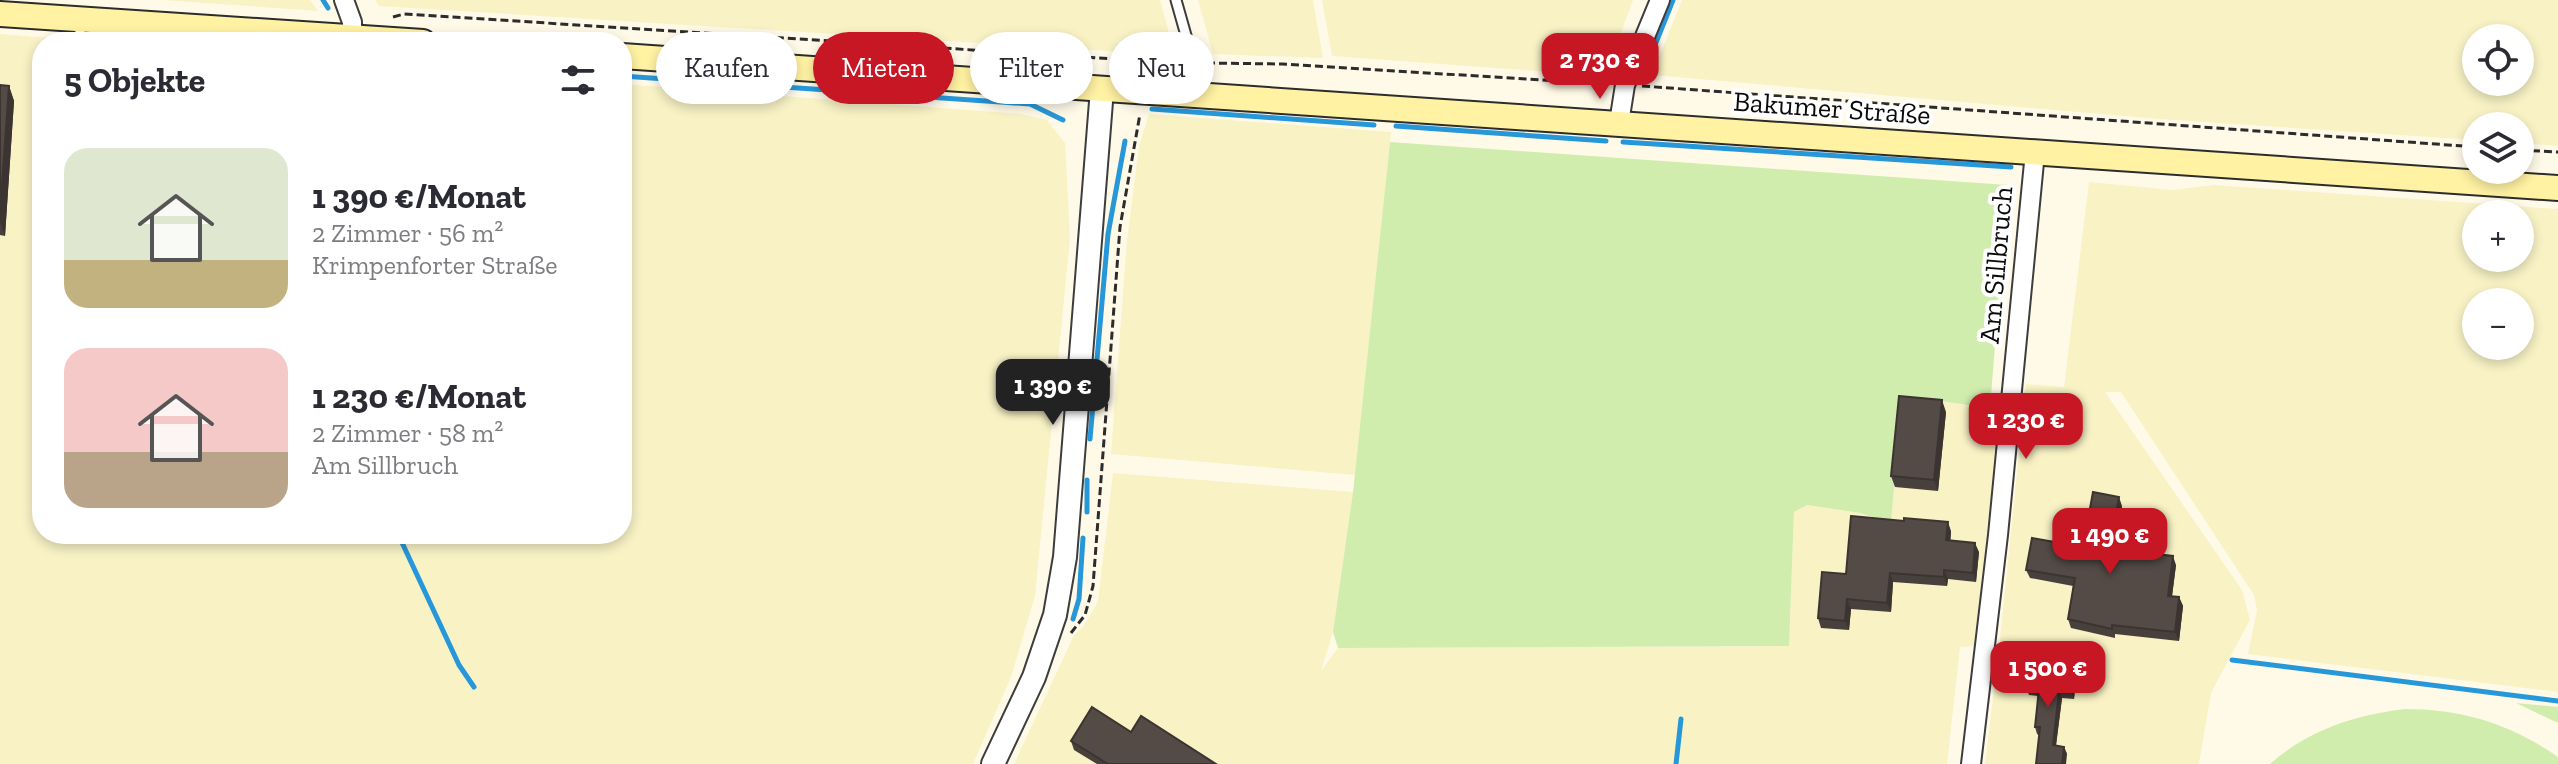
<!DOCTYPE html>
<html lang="de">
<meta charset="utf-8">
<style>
:root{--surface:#fff;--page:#f2f2f3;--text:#2b2b33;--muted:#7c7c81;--accent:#c71624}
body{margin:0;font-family:"Zilla Slab",serif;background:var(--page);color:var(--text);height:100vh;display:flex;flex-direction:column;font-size:30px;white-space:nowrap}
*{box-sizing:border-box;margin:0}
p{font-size:26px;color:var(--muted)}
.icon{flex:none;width:44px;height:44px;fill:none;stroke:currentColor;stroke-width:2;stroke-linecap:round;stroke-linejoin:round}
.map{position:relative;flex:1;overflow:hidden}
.drawer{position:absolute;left:32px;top:32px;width:600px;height:512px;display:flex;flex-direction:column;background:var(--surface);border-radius:32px;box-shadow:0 4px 12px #0003}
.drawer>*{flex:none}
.banner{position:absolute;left:656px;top:32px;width:760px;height:72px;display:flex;gap:16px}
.tools{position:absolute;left:2462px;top:24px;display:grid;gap:16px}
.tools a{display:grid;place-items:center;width:72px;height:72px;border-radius:50%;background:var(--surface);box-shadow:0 4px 12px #0003;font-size:40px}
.price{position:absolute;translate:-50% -68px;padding:0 18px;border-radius:16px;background:var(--accent);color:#fff;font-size:26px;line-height:52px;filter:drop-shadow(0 2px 4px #0008)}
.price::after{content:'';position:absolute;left:50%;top:48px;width:24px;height:18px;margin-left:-12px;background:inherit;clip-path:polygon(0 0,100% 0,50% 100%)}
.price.selected{background:#222;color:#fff}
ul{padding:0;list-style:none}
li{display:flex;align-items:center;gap:24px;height:200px;padding:0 32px}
li span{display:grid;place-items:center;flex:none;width:224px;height:160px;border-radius:24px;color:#555}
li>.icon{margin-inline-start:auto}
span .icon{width:96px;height:96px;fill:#fffc;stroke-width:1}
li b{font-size:34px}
h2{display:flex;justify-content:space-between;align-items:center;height:96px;padding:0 32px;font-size:34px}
.tag{padding:0 28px;border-radius:36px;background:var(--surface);box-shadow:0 4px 12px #0003;font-size:28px;line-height:72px}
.tag.selected{background:var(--accent);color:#fff}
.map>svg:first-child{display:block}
</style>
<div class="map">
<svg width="2558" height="764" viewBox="0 0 2558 764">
<rect width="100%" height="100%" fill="#fffae8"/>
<!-- farmland -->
<path fill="#f8f2c5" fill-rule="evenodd" d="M163,0H310L318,11Z
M375,0H1160L1175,55L379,6Z
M1198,0H1313L1323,58L1213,54Z
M1322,0H1633L1605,76L1332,56Z
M1682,0H2558V146L2520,143V126H2476V140L2159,119L1652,75ZM2476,38H2520V82H2476Z
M0,34L96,42H42V534H622V84L1021,114L1047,120L1065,143L1070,238L1035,596L1011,677L973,764H0Z
M1149,114L1391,132L1355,475L1111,454L1127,240L1139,146Z
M2089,182L2173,190L2214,185L2558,209V692L2248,654L2257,610L2254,595L2121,392H2105L2242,590L2250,620L2211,693L2199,764H1985L1999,649L2026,384L2064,387ZM2476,214H2520V258H2476ZM2476,302H2520V346H2476Z
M1902,396L2001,410L1974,646L1960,647L1947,764H1014L1074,635L1083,627L1098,601L1113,473L1353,492L1333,632L1321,671L1338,648L1789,646L1794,512L1807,505L1860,513L1891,523Z"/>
<!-- green -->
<path fill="#d1edae" d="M1390,142L2008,185L1990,408L1902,396L1891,523L1860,513L1807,505L1794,512L1789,646L1338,648L1333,632L1353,492Z
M2516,703L2558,707V723Z
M2405,709C2462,709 2511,724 2558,757V764H2270C2308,730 2355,715 2405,709Z"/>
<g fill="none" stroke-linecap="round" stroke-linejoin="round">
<!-- stream -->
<path stroke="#2698da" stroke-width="5" d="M323,0L328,8
M1647,65L1673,0
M622,76L1030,104L1063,120
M1152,109L1374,125
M1396,126L1606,141
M1623,142L2011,167
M1090,439L1108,234L1125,141
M1087,512V480
M398,534L459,665L474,687
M1073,619L1079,599L1083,538
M2232,660L2558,701
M1676,764L1681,719"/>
<!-- service casing -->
<g stroke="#3d3d3d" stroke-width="13">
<path id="service" d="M1176,0L1202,92
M79,42L81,20"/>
</g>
<!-- minor casing -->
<g stroke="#3d3d3d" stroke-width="22">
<path id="minor" d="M344,0L352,22V37
M1619,123L1625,85L1660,0
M1971,764L1998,535L2035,152"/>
</g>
<!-- tertiary casing -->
<g stroke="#3d3d3d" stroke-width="26">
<path id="tertiary" d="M993,764L1034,677L1055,615L1065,557L1102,89"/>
</g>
<!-- secondary casing -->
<g stroke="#2c2c2c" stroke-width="28">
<path id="secondary" d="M0,14L423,42
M622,56L2558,188"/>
</g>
<!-- path -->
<path stroke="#2c2c2c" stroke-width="3" stroke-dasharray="8 4" stroke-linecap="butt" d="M393,17L404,14L1179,63
M1207,63L1282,64L1607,84
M1642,86L2476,147
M2520,150L2558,152
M1071,633L1085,615L1093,586L1120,227L1140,114"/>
<!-- service -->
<use href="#service" stroke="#fff" stroke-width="9"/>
<!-- minor -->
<use href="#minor" stroke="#fff" stroke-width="18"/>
<!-- tertiary -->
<use href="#tertiary" stroke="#fff" stroke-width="22"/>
<!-- secondary -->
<use href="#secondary" stroke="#fff2a3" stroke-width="24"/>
</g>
<!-- wall -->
<path fill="#48403c" d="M0,85L9,86L14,101L5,236L0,235Z
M1946,412L1938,491L1895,487L1891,476Z
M2122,506L2114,549L2176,565L2172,596L2179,597L2183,606L2179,641L2115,634V638L2071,628L2068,619L2073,586L2030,578L2026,570L2083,547Z
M1951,531L1950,541L1979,552L1976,582L1948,579L1947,586L1893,582L1891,612L1851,609L1849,630L1821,628L1818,618L1846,574Z
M2076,678L2074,699L2062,698L2056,746L2064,747L2067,754L2037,734L2035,727L2038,696L2029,695L2026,688Z
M1131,732L1216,764H1097L1074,750L1071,741Z"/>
<!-- shaded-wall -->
<path fill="#3b3431" d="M9,86L14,101L5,236L0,222V213Z
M1942,400L1946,412L1938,491L1934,480Z
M2119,497L2122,506L2113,558L2110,549Z
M1948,522L1951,531L1950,550L1946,540Z
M1975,543L1979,552L1976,582L1973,573Z
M2173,556L2176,565L2171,604L2168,596Z
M1944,570L1948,579L1947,586L1944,577Z
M1890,573L1893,582L1891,612L1887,603Z
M2179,597L2183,606L2179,641L2175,632Z
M1847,599L1851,609L1849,630L1845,621Z
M2073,670L2076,678L2074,699L2071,692Z
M2059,691L2062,698L2055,752L2053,745Z
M2064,747L2067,754L2066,764H2062Z"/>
<!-- building -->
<path fill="#544b46" stroke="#3b3431" stroke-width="2" d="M0,85L9,86L0,213Z
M1899,396L1942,400L1934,480L1891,476Z
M2093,492L2119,497L2110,549L2173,556L2168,596L2179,597L2175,632L2112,625V629L2068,619L2075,578L2026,570L2032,538L2083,547Z
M1851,516L1904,521V518L1948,522L1946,540L1975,543L1973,573L1944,570V577L1890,573L1887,603L1847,599L1845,621L1818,618L1822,572L1846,574Z
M2028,666L2073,670L2071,692L2059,691L2053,745L2064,747L2062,764H2036L2040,727H2035L2039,689L2026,688Z
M1092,707L1131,732L1141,716L1216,764H1108L1071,741Z"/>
<g text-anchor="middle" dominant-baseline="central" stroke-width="8" stroke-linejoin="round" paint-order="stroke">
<!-- street labels -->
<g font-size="28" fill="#0a0a0a" stroke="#fff">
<text transform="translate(1832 108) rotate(4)">Bakumer Straße</text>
<text transform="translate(1996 265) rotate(-85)">Am Sillbruch</text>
</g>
</g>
</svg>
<div class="tools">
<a><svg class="icon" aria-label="locate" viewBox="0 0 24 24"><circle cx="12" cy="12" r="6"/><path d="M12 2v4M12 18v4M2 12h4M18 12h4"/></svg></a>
<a><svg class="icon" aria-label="layers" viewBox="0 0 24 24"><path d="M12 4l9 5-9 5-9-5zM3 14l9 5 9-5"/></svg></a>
<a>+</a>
<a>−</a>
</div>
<b class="price" style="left:1600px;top:101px">2 730 €</b>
<b class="price selected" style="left:1053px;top:427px">1 390 €</b>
<b class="price" style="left:2026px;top:461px">1 230 €</b>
<b class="price" style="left:2110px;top:576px">1 490 €</b>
<b class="price" style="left:2048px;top:709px">1 500 €</b>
<div class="banner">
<a class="tag">Kaufen</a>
<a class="tag selected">Mieten</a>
<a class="tag">Filter</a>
<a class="tag">Neu</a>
</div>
<section class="drawer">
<h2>5 Objekte<svg class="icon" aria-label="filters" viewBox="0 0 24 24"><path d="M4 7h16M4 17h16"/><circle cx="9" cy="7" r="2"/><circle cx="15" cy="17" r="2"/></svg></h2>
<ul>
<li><span style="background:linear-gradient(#dfe7d0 70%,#c2b280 0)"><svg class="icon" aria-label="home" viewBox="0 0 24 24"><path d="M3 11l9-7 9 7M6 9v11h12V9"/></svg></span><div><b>1 390 €/Monat</b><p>2 Zimmer · 56 m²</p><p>Krimpenforter Straße</p></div></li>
<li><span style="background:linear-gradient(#f6c9c9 65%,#b9a48a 0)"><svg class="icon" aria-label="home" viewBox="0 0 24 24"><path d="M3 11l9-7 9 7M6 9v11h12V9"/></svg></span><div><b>1 230 €/Monat</b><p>2 Zimmer · 58 m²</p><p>Am Sillbruch</p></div></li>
</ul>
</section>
</div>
